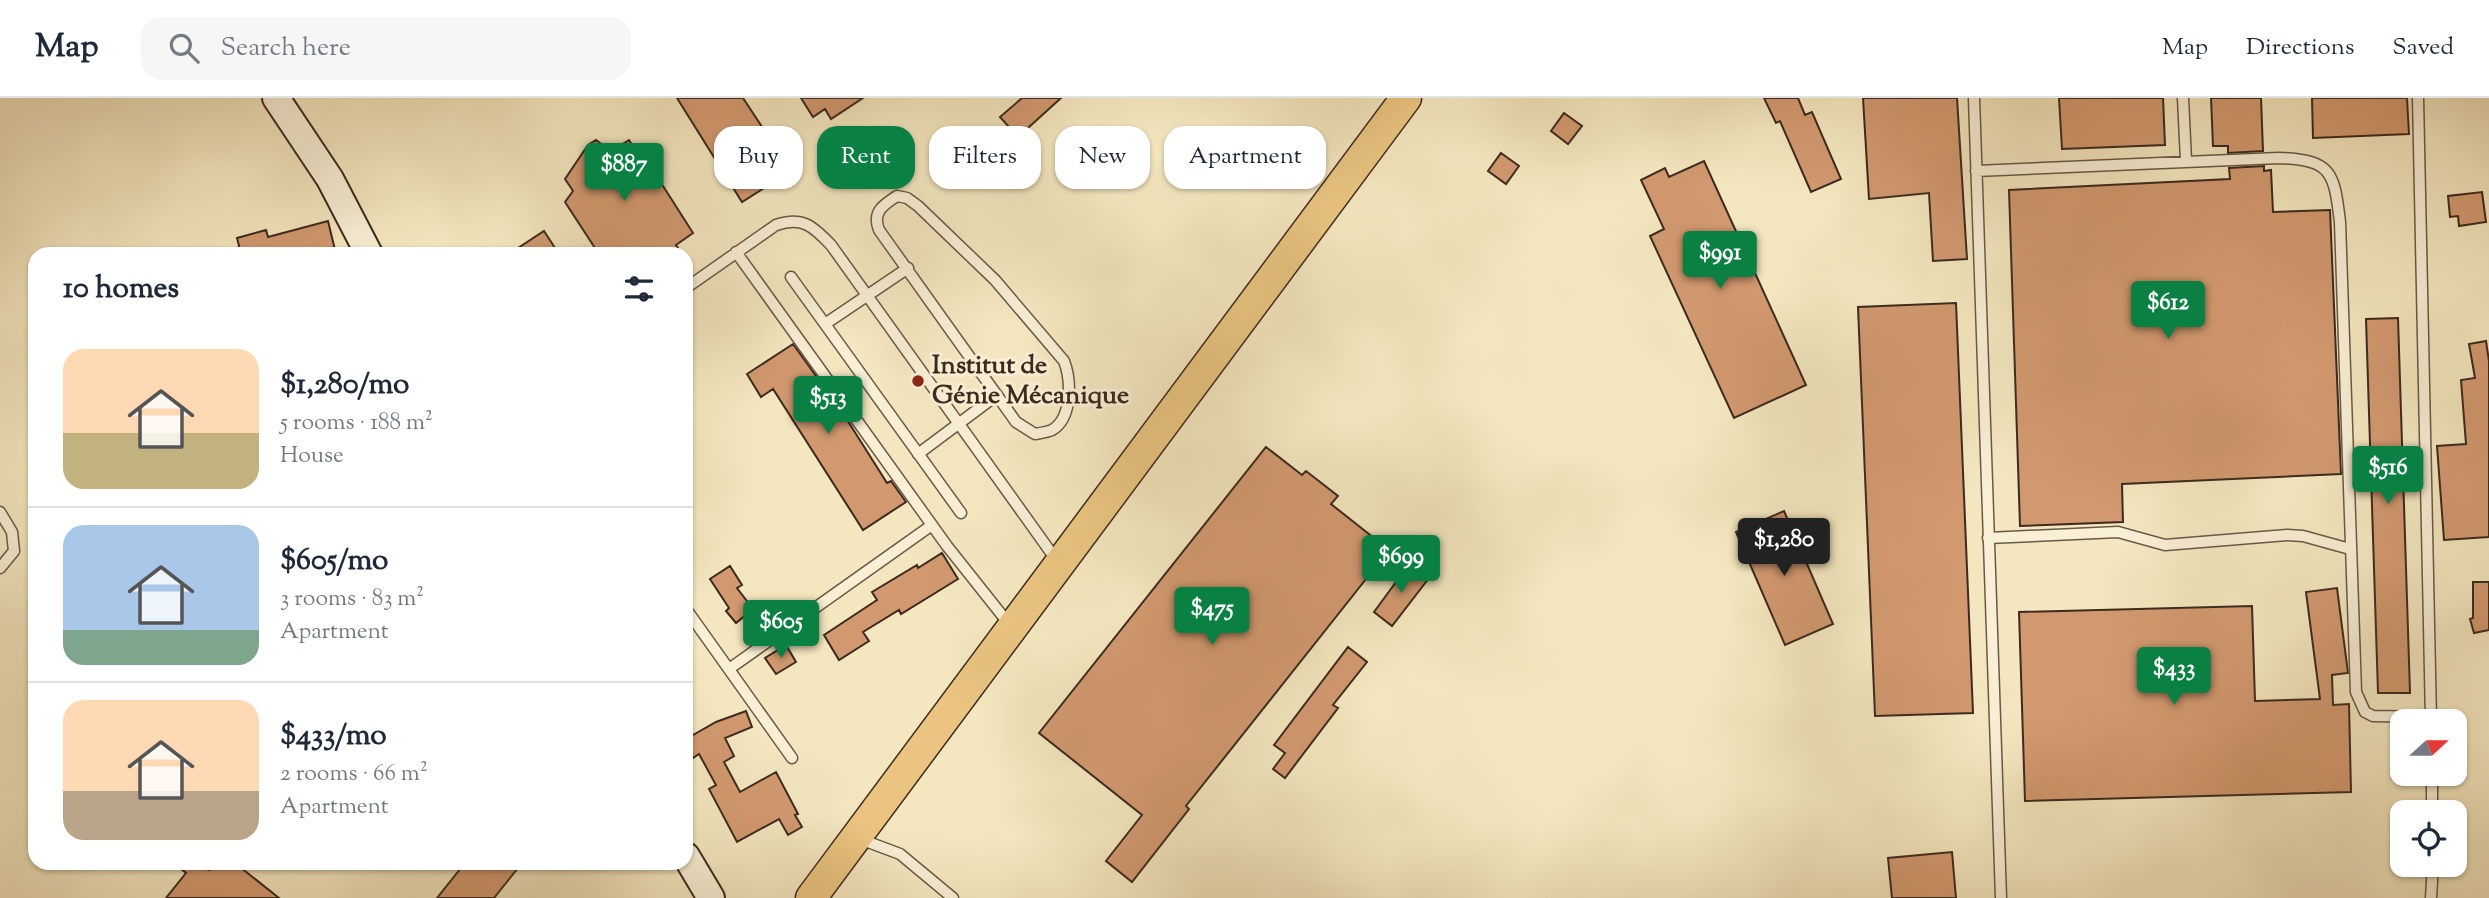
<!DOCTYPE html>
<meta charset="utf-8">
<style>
:root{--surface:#fff;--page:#f6f6f7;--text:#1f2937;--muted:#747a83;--line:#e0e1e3;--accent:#0b8043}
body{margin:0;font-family:"Sorts Mill Goudy",serif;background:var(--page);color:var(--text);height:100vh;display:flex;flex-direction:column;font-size:26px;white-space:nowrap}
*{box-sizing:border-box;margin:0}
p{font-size:23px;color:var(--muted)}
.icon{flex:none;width:38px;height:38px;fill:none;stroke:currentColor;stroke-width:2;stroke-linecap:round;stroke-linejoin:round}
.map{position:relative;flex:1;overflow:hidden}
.details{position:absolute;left:28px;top:149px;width:665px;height:623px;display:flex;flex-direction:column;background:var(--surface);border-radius:21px;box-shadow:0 2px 5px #0004}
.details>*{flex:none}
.banner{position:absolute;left:714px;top:28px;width:665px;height:63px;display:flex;gap:14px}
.needle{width:46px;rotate:69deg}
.tools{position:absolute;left:2390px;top:611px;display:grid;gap:14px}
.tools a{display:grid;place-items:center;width:77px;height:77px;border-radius:14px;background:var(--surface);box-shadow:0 2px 5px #0004;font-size:35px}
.price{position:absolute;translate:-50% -60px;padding:0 16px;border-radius:7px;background:var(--accent);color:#fff;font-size:23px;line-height:46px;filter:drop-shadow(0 2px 4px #0008)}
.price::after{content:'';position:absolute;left:50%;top:42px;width:21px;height:16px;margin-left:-10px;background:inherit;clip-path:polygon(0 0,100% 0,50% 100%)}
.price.on{background:#222;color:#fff}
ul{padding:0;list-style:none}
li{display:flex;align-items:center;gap:21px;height:175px;padding:0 35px}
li+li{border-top:2px solid var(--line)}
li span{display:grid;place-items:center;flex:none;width:196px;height:140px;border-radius:21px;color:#555}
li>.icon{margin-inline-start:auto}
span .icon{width:84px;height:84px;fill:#fffc;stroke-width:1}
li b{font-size:30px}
h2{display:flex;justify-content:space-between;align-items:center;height:84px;padding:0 35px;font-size:30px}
.pill{padding:0 24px;border-radius:21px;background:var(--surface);box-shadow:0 2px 5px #0004;font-size:24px;line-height:63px}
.pill.on{background:var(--accent);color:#fff}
header{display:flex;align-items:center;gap:42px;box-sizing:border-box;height:98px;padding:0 35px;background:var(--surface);border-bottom:2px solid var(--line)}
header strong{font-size:33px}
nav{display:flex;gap:38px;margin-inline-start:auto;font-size:24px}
.search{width:490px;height:63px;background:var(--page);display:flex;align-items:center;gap:18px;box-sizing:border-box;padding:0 24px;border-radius:21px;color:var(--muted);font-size:26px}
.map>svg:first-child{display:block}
</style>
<header>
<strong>Map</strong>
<div class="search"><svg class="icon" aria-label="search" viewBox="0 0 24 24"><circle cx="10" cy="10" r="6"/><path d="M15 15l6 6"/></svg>Search here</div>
<nav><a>Map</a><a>Directions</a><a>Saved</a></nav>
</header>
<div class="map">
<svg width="2489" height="800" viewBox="0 0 2489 800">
<rect width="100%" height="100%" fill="#f4e7bf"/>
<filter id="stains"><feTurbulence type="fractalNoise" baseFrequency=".00286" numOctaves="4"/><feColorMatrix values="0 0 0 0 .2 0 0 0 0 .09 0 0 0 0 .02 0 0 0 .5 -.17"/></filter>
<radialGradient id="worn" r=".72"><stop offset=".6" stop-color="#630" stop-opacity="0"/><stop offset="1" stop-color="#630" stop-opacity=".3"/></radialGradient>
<!-- building -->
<path fill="#d29970" stroke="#3c2a1f" stroke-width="2" d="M677,0H743L791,73L742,104Z
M801,0H863L831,21L825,11L813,19Z
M1022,0H1061L1018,39L1000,19Z
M1764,0H1798L1805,17L1812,14L1841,81L1811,94L1780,23L1776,25Z
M1863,0H1957L1967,161L1933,163L1929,95L1869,101Z
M2059,0H2163L2165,47L2062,51Z
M2211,0H2261L2263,53L2228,55V48H2213Z
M2312,0H2407L2409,36L2313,40Z
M1564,15L1582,28L1568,46L1551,33Z
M596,42L611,53L629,42L641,61L649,66L693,135L676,147L682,156H603L595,150L565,104L573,93L565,81L588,47Z
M1501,55L1519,68L1506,86L1488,73Z
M1704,63L1806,287L1734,320L1650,138L1664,131L1641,82L1665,70L1669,79Z
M2264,68V73L2271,72L2273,114L2330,112L2341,376L2122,386L2123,424L2020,428L2009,92L2230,81L2229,70Z
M2482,94L2486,124L2459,128L2458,118L2450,119L2448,98Z
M328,123L336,156H241L237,140L266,132L268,139Z
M544,133L559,156H509Z
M1956,205L1973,615L1875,618L1858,209Z
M2398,220L2410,595H2378L2366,221Z
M2486,243L2489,263V439L2444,442L2437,348L2466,346L2461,282L2475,280L2469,246Z
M793,246L844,317L887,385L891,383L906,404L863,432L773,291L761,299L747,276Z
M1266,349L1302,377L1306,373L1338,398L1331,406L1389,452L1186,708L1189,711L1132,784L1106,763L1142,717L1039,635Z
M1784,413L1833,526L1785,547L1736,434Z
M942,455L958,481L901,516L899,512L863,534L869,543L839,562L824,537L877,502L872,494L917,467L918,470Z
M1410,465L1429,480L1392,528L1374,514Z
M730,468L742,487L737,490L753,511L736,525L726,513L729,510L710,481Z
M2473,484H2489V532L2474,535L2470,521L2473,520Z
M2337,490L2348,575L2332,577L2333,607L2349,606L2351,694L2025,703L2019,514L2252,508L2255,603L2320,601L2306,494Z
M786,547L796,564L776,576L765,560Z
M1348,549L1367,564L1333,607L1338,610L1285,680L1273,671L1285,655L1274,647Z
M746,613L752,629L725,640L734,658L724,664L740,694L776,674L798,716L795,717L802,729L788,737L779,721L737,744L709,691L716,687L699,656L693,660L686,648V641L716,624Z
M1952,754L1956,800H1892L1888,760Z
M174,765H192L209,772L224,765H235L279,800H166L186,775Z
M465,765H522L494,800H437Z"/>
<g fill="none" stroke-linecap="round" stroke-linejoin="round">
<!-- lane casing -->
<g stroke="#6a5947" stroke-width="13">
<path id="lane" d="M1974,0L2001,800
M2183,0L2186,63
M2418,0L2431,622
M1976,73L2279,60C2332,62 2334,74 2340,124L2356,594L2365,614L2373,618L2431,619
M897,98L907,100L918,108L995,182L1064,263C1071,281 1073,320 1052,332C1048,334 1040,335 1035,336L1016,324L879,132C872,114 883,107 897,98Z
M736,154L947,448L1009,526
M791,179L961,415
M686,190L776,127C802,118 813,128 831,147L1057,463
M825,226L908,170
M918,356L997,297
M0,414L12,434L14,453L0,470
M1988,440L2118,434L2165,447L2287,437L2303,438L2350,451
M686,511L792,660
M729,571L932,427
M2432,676V714
M860,741L900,756L953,800
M2431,800L2433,766"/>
</g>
<!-- secondary casing -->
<g stroke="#3c2a1f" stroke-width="30">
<path id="secondary" d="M276,0L330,81L369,156
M686,758L711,800"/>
</g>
<!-- primary casing -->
<g stroke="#3c2a1f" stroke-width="33">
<path id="primary" d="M811,800L1406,0"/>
</g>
<!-- lane -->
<use href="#lane" stroke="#f8efd5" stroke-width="10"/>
<!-- secondary -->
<use href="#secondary" stroke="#f8efd5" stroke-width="26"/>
<!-- primary -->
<use href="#primary" stroke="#eac480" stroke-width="30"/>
</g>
<!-- markers -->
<circle fill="#8f2418" stroke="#f8efd5" stroke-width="2.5" cx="918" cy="283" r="7"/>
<g text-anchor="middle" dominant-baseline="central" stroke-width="6" stroke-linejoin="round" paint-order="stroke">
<!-- poi labels -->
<g font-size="26" font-weight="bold" fill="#3c2a1f" stroke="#f8efd5" text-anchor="start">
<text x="932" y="268">Institut de<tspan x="932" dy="30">Génie Mécanique</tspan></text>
</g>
</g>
<rect width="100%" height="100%" filter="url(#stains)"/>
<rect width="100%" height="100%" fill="url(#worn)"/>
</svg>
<div class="tools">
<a><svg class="needle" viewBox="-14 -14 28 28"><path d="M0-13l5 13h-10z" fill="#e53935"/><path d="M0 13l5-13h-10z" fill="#747a83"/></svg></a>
<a><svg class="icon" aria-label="locate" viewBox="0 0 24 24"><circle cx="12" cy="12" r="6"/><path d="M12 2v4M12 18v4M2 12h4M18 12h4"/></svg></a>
</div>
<b class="price" style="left:624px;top:105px">$887</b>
<b class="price" style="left:1720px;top:193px">$991</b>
<b class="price" style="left:2168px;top:243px">$612</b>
<b class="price" style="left:828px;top:338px">$513</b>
<b class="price" style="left:2388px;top:408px">$516</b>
<b class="price on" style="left:1784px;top:480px">$1,280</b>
<b class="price" style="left:1401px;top:497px">$699</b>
<b class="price" style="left:1212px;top:549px">$475</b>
<b class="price" style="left:781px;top:562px">$605</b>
<b class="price" style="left:2174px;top:609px">$433</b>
<div class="banner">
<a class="pill">Buy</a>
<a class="pill on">Rent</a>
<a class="pill">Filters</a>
<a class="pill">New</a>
<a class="pill">Apartment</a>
</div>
<section class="details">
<h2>10 homes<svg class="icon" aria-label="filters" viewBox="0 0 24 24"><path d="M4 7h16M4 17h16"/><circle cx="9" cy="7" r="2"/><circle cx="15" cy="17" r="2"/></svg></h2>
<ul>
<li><span style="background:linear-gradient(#ffd9b3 60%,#c2b280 0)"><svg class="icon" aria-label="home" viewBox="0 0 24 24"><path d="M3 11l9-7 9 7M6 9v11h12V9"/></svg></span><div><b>$1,280/mo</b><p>5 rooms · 188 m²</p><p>House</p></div></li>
<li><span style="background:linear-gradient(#a9c7e8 75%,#7fa58c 0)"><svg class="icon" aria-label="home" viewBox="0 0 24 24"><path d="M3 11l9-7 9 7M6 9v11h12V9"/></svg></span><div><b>$605/mo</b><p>3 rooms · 83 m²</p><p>Apartment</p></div></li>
<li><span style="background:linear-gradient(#ffd9b3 65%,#b9a48a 0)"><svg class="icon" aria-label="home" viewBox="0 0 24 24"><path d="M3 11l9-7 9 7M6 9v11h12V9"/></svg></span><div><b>$433/mo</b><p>2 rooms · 66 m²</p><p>Apartment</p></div></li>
</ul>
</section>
</div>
